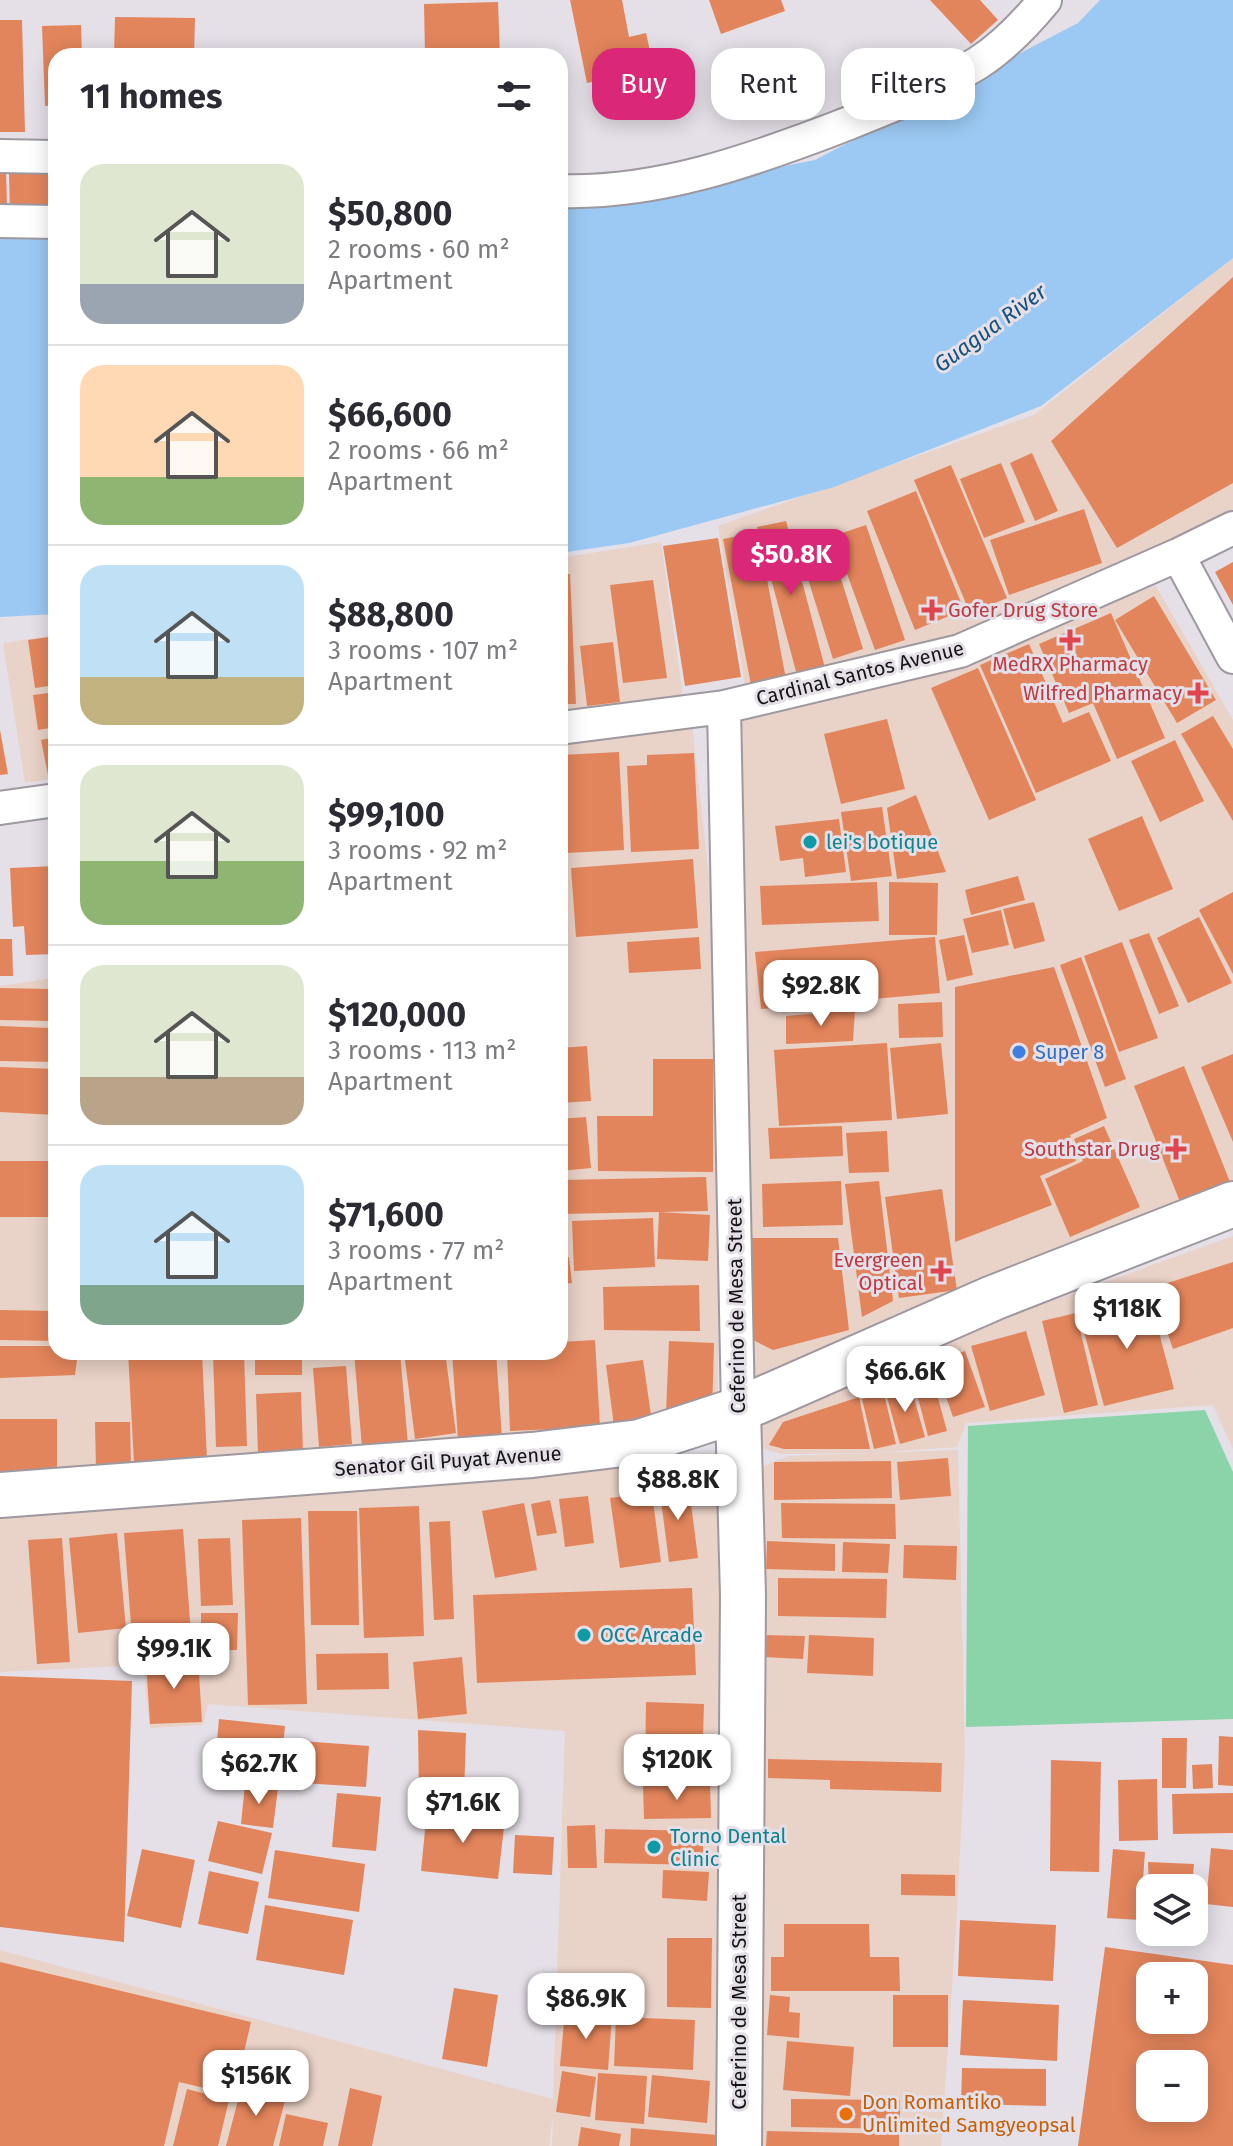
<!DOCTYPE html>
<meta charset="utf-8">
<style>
:root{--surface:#fff;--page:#f2f2f3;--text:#2b2b33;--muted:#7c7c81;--line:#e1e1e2;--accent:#db2777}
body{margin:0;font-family:"Fira Sans",sans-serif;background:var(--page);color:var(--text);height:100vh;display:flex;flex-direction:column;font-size:30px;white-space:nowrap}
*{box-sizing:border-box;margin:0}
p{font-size:26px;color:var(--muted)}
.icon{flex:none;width:44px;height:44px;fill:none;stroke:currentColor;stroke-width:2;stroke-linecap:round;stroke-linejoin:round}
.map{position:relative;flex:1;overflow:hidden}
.side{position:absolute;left:48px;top:48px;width:520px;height:1312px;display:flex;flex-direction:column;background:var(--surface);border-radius:24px;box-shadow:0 4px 20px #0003}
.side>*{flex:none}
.hud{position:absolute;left:592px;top:48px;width:520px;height:72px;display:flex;gap:16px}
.buttons{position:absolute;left:1136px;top:1874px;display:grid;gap:16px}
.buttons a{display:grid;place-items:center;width:72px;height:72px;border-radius:16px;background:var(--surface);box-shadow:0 4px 20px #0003;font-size:40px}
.price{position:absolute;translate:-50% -68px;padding:0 18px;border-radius:16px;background:#fff;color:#222;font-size:26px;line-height:52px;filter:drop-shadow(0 2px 4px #0008)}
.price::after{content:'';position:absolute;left:50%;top:48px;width:24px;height:18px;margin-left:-12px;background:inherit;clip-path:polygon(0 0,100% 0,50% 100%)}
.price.active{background:var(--accent);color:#fff}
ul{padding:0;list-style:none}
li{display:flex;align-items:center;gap:24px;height:200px;padding:0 32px}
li+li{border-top:2px solid var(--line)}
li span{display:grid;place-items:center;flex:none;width:224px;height:160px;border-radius:24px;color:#555}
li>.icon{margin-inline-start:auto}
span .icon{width:96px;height:96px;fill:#fffc;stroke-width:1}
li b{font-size:34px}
h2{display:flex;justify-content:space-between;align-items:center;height:96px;padding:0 32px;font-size:34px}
.tag{padding:0 28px;border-radius:24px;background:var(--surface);box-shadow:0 4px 20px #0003;font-size:28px;line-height:72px}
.tag.active{background:var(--accent);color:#fff}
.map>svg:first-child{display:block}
</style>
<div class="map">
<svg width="1233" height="2146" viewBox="0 0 1233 2146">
<rect width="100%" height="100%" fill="#e5dfe7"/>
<!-- commercial -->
<path fill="#e9d2c7" d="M1233,258V514L925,657L747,697L718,526L1034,415Z
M661,542L684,704L560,714V558Z
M1156,586L1233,720V1193L744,1383L731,714L924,666Z
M56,635V778L25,783L3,643Z
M692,725L716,938L722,1159L717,1418L0,1481V986L53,978L56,1012V1352H560V745Z
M1233,1236V1449L1213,1405L966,1423L957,1447L871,1453L781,1454L748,1444L743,1412Z
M958,1450L965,1754L956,1929L941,2146H748L758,1468L789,1456Z
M729,1460L724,2146H552L553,2114L549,2146H0V1950L553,2099L565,1731L208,1704L203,1725L150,1728L143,1665L0,1672V1511Z"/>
<!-- green -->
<path fill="#8bd4aa" d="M1205,1410L1233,1472V1719L966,1727L968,1426Z"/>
<!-- water -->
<path fill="#9bc9f3" d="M1100,0H1233V258L1041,406L834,487L629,543L560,553V210L815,160L1078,23Z
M0,228L56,230V614L0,617Z"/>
<!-- building -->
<path fill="#e3855c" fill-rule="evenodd" d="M570,0H622L629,37L646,33L654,69L587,83Z
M709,0H781L785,11L721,34Z
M930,0H980L998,20L971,44Z
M498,2L500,56H425L424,4Z
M115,17L195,18L194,56H114Z
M0,20H22L25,132H0Z
M81,25L82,56H56V105L45,106L42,26Z
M17,167H56V213H10L9,174H18Z
M0,171H6L7,207H0Z
M1233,277V483L1117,548L1051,441Z
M1032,453L1058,511L1035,521L1010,463Z
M1001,463L1025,522L984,538L960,479Z
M951,465L1007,598L970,613L914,480Z
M916,491L964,610L915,630L867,511Z
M1084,509L1102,563L1009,595L990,540Z
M786,521L825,668L797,675L757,527Z
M866,525L905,640L875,650L833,536Z
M758,532L786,679L751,685L723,539Z
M827,534L863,649L833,659L797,544Z
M718,538L741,677L685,686L663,546Z
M1233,562V605L1215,572Z
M560,574H570L576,704H560Z
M653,580L667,678L623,683L610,585Z
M1154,596L1216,700L1177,723L1115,620Z
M1111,613L1165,738L1117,759L1093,703L1069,713L1039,644Z
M56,636V685L35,688L28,640Z
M613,642L620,702L587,706L580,646Z
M1029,644L1063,723L1089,712L1111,761L1036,793L980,665Z
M978,668L1036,800L989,820L931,688Z
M56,692V727L38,730L33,695Z
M1213,716L1233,749V821L1181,734Z
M887,719L905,789L841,804L824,734Z
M0,730L8,774L0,775Z
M56,737V774L48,775L41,740Z
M1175,740L1204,801L1160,822L1131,761Z
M619,752L624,850L566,853L561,755Z
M694,753L699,849L631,852L627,766L647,765V755Z
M916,795L946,872L897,879L887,808Z
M882,807L892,876L851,881L841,812Z
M1142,816L1173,889L1119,911L1088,839Z
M839,819L846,872L805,877L803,858L780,861L775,826Z
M693,859L698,928L576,937L571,868Z
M56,866V954L26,955L24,926L13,927L10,868Z
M1018,876L1025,900L971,915L965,890Z
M877,882L879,921L762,925L760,886Z
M889,882L938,883L937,935H889Z
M1233,892V974L1199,910Z
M1034,902L1045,941L1014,949L1003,909Z
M1001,910L1009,945L972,953L963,919Z
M1199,917L1232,983L1188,1003L1157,938Z
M1149,933L1179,1006L1159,1014L1129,940Z
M964,935L973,975L947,981L939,940Z
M699,937L701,969L629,973L627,942Z
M935,937L940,993L761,1009L755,952Z
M0,939H12L13,976H0Z
M1122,942L1158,1038L1119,1052L1084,956Z
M1081,957L1126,1079L1105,1087L1060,965Z
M1054,967L1107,1118L1070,1135L1076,1161L1040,1176L1052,1205L955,1242V987Z
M0,988L50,989V1021L0,1020Z
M942,1002L943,1037L899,1038L898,1004Z
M855,1010L853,1041L786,1044V1016Z
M0,1026L50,1028V1037H56V1062L0,1061Z
M887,1043L892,1120L779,1126L774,1050Z
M941,1043L948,1114L897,1119L890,1048Z
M587,1046L591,1101L560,1103V1048Z
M1233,1054V1142L1201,1067Z
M653,1059H713V1172L598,1171L597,1116H653Z
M1184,1066L1230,1182L1180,1202L1134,1086Z
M0,1067L56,1069V1115L0,1112Z
M586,1117L591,1168L560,1171V1119Z
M842,1126L843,1156L770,1159L768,1128Z
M1104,1126L1140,1207L1070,1237L1045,1179L1083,1161L1074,1139Z
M887,1131L889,1172L849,1173L846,1133Z
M0,1161H56V1217H0Z
M706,1177L708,1211L560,1214V1180Z
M841,1181L843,1225L763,1227L762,1184Z
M879,1181L893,1301L862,1317L845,1184Z
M942,1189L957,1290L899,1298L885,1197Z
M659,1212L710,1215L708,1261L657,1259Z
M653,1218L655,1267L574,1271L572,1221Z
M746,1238H838L849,1330L773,1350L751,1339Z
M569,1257L572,1283L560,1284V1258Z
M1233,1262V1328L1173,1349L1152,1288Z
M699,1285L700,1331L604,1330L603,1287Z
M1149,1295L1174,1389L1104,1406L1079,1313Z
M0,1310L56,1311V1341L0,1340Z
M1076,1313L1098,1405L1064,1413L1042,1321Z
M1026,1331L1045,1395L990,1411L971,1346Z
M595,1340L600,1427L510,1431L507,1352H560V1342Z
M669,1341L714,1343L712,1414L666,1413Z
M0,1346H56V1352H78L75,1375L0,1378Z
M965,1351L985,1407L953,1417L934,1362Z
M128,1352H202L207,1460L134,1463Z
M213,1352H244L247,1446L216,1447Z
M255,1352H302V1375H255Z
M354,1352H400L408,1445L362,1448Z
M404,1352H445L456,1433L415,1439Z
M452,1352H496L502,1438L458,1440Z
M643,1360L652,1422L614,1426L606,1365Z
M929,1365L947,1431L928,1436L911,1371Z
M346,1366L352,1444L319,1447L313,1368Z
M910,1384L925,1437L900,1444L885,1390Z
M301,1392L303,1453H258L256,1394Z
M884,1394L896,1444L874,1449L862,1399Z
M859,1397L870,1449H784L769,1445L783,1422Z
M0,1419H57V1474H0Z
M95,1422H130L131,1468L96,1469Z
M948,1458L951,1496L900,1500L897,1462Z
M891,1461L892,1498L774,1500V1462Z
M688,1481L698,1558L669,1562L659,1485Z
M652,1493L661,1562L620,1568L610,1498Z
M588,1496L594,1543L565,1547L559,1499Z
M550,1500L557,1533L537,1536L531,1504Z
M524,1503L537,1570L495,1578L482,1511Z
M781,1503L895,1504L896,1539L782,1538Z
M419,1506L424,1636L364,1638L359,1508Z
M308,1511H357L359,1625H311Z
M301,1518L307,1704L248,1705L242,1520Z
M450,1521L454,1619L434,1620L429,1522Z
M183,1529L192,1646L133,1651L124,1533Z
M117,1533L126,1628L78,1633L69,1538Z
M62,1538L70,1662L37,1664L28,1540Z
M230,1538L233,1605L201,1606L198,1539Z
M767,1541L835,1544V1571L766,1569Z
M843,1542L890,1544L888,1573L842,1572Z
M904,1545L957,1546L956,1580L903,1578Z
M778,1578L887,1579L886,1618L778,1616Z
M692,1588L696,1675L477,1683L473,1595Z
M201,1613H238L237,1650L201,1651Z
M764,1635L805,1636L803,1659L763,1657Z
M809,1635L874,1638L873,1676L807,1673Z
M388,1653L389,1689L317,1690L316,1654Z
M462,1657L467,1714L418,1719L413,1662Z
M198,1658L202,1722L150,1724L146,1661Z
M0,1676L132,1681L124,1942L0,1927Z
M646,1702L704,1704L702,1772L645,1771Z
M219,1719L285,1726L280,1780L214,1773Z
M418,1730L466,1733L464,1795H419Z
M1219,1736L1233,1737V1786L1218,1785Z
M1162,1738H1187L1186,1788H1162Z
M288,1740L369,1746L366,1787L286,1782Z
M768,1759L942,1763L941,1792L830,1789V1780L768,1778Z
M1051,1760L1101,1762L1099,1872L1050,1871Z
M1212,1764L1213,1788L1193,1789L1192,1765Z
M1157,1779L1158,1840L1119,1841L1118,1780Z
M245,1784L278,1788L273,1828L241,1824Z
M710,1784L711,1818L644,1819L643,1785Z
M337,1793L381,1797L376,1851L332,1847Z
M1233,1793V1833L1173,1834L1172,1794Z
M427,1810L505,1819L498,1879L421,1871Z
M218,1821L272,1833L262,1874L208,1861Z
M595,1825L597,1868H568L567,1826Z
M605,1829L703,1831V1865L604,1863Z
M515,1835L554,1837L552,1875L513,1873Z
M1211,1848L1233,1850V1907L1206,1904Z
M142,1849L195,1860L181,1928L127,1916Z
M1113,1849L1145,1852L1140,1920L1107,1918Z
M275,1850L365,1864L359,1912L268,1898Z
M1148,1862L1194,1864L1192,1888H1149Z
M663,1870L709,1872L707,1901L662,1898Z
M209,1871L259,1882L248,1934L198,1924Z
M901,1874L955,1875V1896L901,1895Z
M265,1905L353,1920L344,1975L256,1960Z
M960,1920L1056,1925L1053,1981L958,1976Z
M784,1924H869L870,1957H899L900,1991H771V1957H784Z
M667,1938H712L711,2008L667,2007Z
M1105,1947L1233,1965V2146H1078ZM1150,1976H1194V2020H1150ZM1150,2064H1194V2108H1150Z
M0,1962L251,2022L234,2095L179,2082L164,2146H0Z
M454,1988L498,1995L487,2067L442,2059Z
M770,1995L790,1997L789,2012L800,2013L799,2038L767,2035Z
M893,1995H948V2047H893Z
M963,2000L1059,2005L1057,2061L960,2055Z
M565,2011L612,2016L608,2070L560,2066Z
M616,2017L695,2020L693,2070L614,2066Z
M787,2041L854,2047L850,2096L783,2090Z
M962,2068L1046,2069V2106L961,2104Z
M562,2071L596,2077L590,2117L556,2112Z
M598,2073L647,2076L644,2124L595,2120Z
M652,2075L710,2081L707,2123L648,2117Z
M242,2085L286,2097L273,2146H226Z
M350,2088L382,2096L372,2146H338Z
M187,2089L229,2100L218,2146H173Z
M791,2099L900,2100V2129L791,2127Z
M286,2114L328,2123L323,2146H279Z
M581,2127L621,2134L619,2146H578Z
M631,2128L718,2135L717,2146H630Z
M767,2131L899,2134V2146H766Z"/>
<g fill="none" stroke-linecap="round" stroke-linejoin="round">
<!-- minor casing -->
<g stroke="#9e98a0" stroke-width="36">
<path id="minor" d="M0,156L56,157
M560,191C657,194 750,161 839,127C887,108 934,90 978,63C1003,47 1026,23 1045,0
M0,221L56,222
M1178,555L1233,657
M724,707L738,1410
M560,728L724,707L960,651L1178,555L1233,528
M0,808L56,800"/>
</g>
<!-- secondary casing -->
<g stroke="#9e98a0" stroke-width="48">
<path id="secondary" d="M738,1410L743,1596L739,2146
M0,1495L532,1455L640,1442L738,1410L993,1298L1233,1204"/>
</g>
<!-- minor -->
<use href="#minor" stroke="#fff" stroke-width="32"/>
<!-- secondary -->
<use href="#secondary" stroke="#fff" stroke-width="44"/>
</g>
<!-- markers -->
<g fill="#e0444e" stroke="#e5dfe7" stroke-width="3">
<path d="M928 598h8v8h8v8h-8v8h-8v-8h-8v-8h8z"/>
<path d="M1066 628h8v8h8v8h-8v8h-8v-8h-8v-8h8z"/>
<path d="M1194 681h8v8h8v8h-8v8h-8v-8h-8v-8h8z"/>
<path d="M1172 1137h8v8h8v8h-8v8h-8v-8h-8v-8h8z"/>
<path d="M937 1259h8v8h8v8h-8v8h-8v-8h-8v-8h8z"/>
</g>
<g fill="#0f9aa8" stroke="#e5dfe7" stroke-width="3">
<circle cx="810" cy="842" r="8"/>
<circle cx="584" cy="1635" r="8"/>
<circle cx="654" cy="1847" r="8"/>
</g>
<circle fill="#3f7fe0" stroke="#e5dfe7" stroke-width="3" cx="1019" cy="1052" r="8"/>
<circle fill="#e8710a" stroke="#e5dfe7" stroke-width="3" cx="846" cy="2114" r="8"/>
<g text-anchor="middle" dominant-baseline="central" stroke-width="6" stroke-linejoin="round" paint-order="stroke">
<!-- health labels -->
<g font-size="20" fill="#be3a42" stroke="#e5dfe7" text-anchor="end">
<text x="948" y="610" text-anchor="start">Gofer Drug Store</text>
<text x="1070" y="664" text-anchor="middle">MedRX Pharmacy</text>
<text x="1182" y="693">Wilfred Pharmacy</text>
<text x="1160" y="1149">Southstar Drug</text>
<text x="923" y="1260">Evergreen<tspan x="923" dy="23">Optical</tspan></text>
</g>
<!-- street labels -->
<g font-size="20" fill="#151316" stroke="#e5dfe7">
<text transform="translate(860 673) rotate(-14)">Cardinal Santos Avenue</text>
<text transform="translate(736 1306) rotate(-91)">Ceferino de Mesa Street</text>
<text transform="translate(448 1461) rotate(-4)">Senator Gil Puyat Avenue</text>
<text transform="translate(739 2002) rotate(-90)">Ceferino de Mesa Street</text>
</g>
<!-- culture labels -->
<g font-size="20" fill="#0d838f" stroke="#e5dfe7" text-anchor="start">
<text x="826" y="842">lei's botique</text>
<text x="600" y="1635">OCC Arcade</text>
<text x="670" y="1836">Torno Dental<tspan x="670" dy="23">Clinic</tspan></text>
</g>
<!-- shop labels -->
<g font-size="20" fill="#366cbe" stroke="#e5dfe7" text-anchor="start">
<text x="1035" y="1052">Super 8</text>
</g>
<!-- food labels -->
<g font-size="20" fill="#c56008" stroke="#e5dfe7" text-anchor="start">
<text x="862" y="2102">Don Romantiko<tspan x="862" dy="23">Unlimited Samgyeopsal</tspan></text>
</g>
<!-- water labels -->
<g font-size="22" font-style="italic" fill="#17507d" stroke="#e5dfe7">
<text transform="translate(990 328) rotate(-36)">Guagua River</text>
</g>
</g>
</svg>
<div class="buttons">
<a><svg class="icon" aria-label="layers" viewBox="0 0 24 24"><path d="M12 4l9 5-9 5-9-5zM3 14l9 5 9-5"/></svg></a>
<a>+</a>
<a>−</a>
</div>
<b class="price active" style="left:791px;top:597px">$50.8K</b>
<b class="price" style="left:821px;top:1028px">$92.8K</b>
<b class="price" style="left:1127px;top:1351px">$118K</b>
<b class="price" style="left:905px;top:1414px">$66.6K</b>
<b class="price" style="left:678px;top:1522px">$88.8K</b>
<b class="price" style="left:174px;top:1691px">$99.1K</b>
<b class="price" style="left:677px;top:1802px">$120K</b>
<b class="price" style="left:259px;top:1806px">$62.7K</b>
<b class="price" style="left:463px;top:1845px">$71.6K</b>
<b class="price" style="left:586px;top:2041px">$86.9K</b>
<b class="price" style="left:256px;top:2118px">$156K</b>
<div class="hud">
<a class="tag active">Buy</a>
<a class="tag">Rent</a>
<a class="tag">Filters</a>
</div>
<section class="side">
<h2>11 homes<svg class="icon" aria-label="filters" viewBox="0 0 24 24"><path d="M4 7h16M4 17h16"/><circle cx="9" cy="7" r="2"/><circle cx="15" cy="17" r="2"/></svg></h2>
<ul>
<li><span style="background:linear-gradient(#dfe7d0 75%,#9aa5b1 0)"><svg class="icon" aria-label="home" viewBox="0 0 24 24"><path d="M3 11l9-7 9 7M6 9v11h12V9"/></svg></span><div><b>$50,800</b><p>2 rooms · 60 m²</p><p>Apartment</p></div></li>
<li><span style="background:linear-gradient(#ffd9b3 70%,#8fb573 0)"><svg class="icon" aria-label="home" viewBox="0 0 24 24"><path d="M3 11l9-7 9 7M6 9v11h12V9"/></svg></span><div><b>$66,600</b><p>2 rooms · 66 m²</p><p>Apartment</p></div></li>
<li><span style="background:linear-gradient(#bfe0f5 70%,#c2b280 0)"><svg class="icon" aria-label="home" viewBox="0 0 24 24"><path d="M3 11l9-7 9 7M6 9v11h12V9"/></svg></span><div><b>$88,800</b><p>3 rooms · 107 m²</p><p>Apartment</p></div></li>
<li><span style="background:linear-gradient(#dfe7d0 60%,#8fb573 0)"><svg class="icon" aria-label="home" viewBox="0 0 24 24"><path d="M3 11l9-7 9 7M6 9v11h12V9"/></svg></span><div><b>$99,100</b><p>3 rooms · 92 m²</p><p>Apartment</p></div></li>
<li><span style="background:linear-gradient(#dfe7d0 70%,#b9a48a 0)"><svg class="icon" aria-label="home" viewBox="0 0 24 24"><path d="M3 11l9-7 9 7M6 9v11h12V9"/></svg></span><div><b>$120,000</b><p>3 rooms · 113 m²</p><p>Apartment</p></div></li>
<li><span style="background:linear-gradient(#bfe0f5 75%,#7fa58c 0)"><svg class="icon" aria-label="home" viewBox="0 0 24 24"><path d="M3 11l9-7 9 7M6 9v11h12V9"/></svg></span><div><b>$71,600</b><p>3 rooms · 77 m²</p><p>Apartment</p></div></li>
</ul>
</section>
</div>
